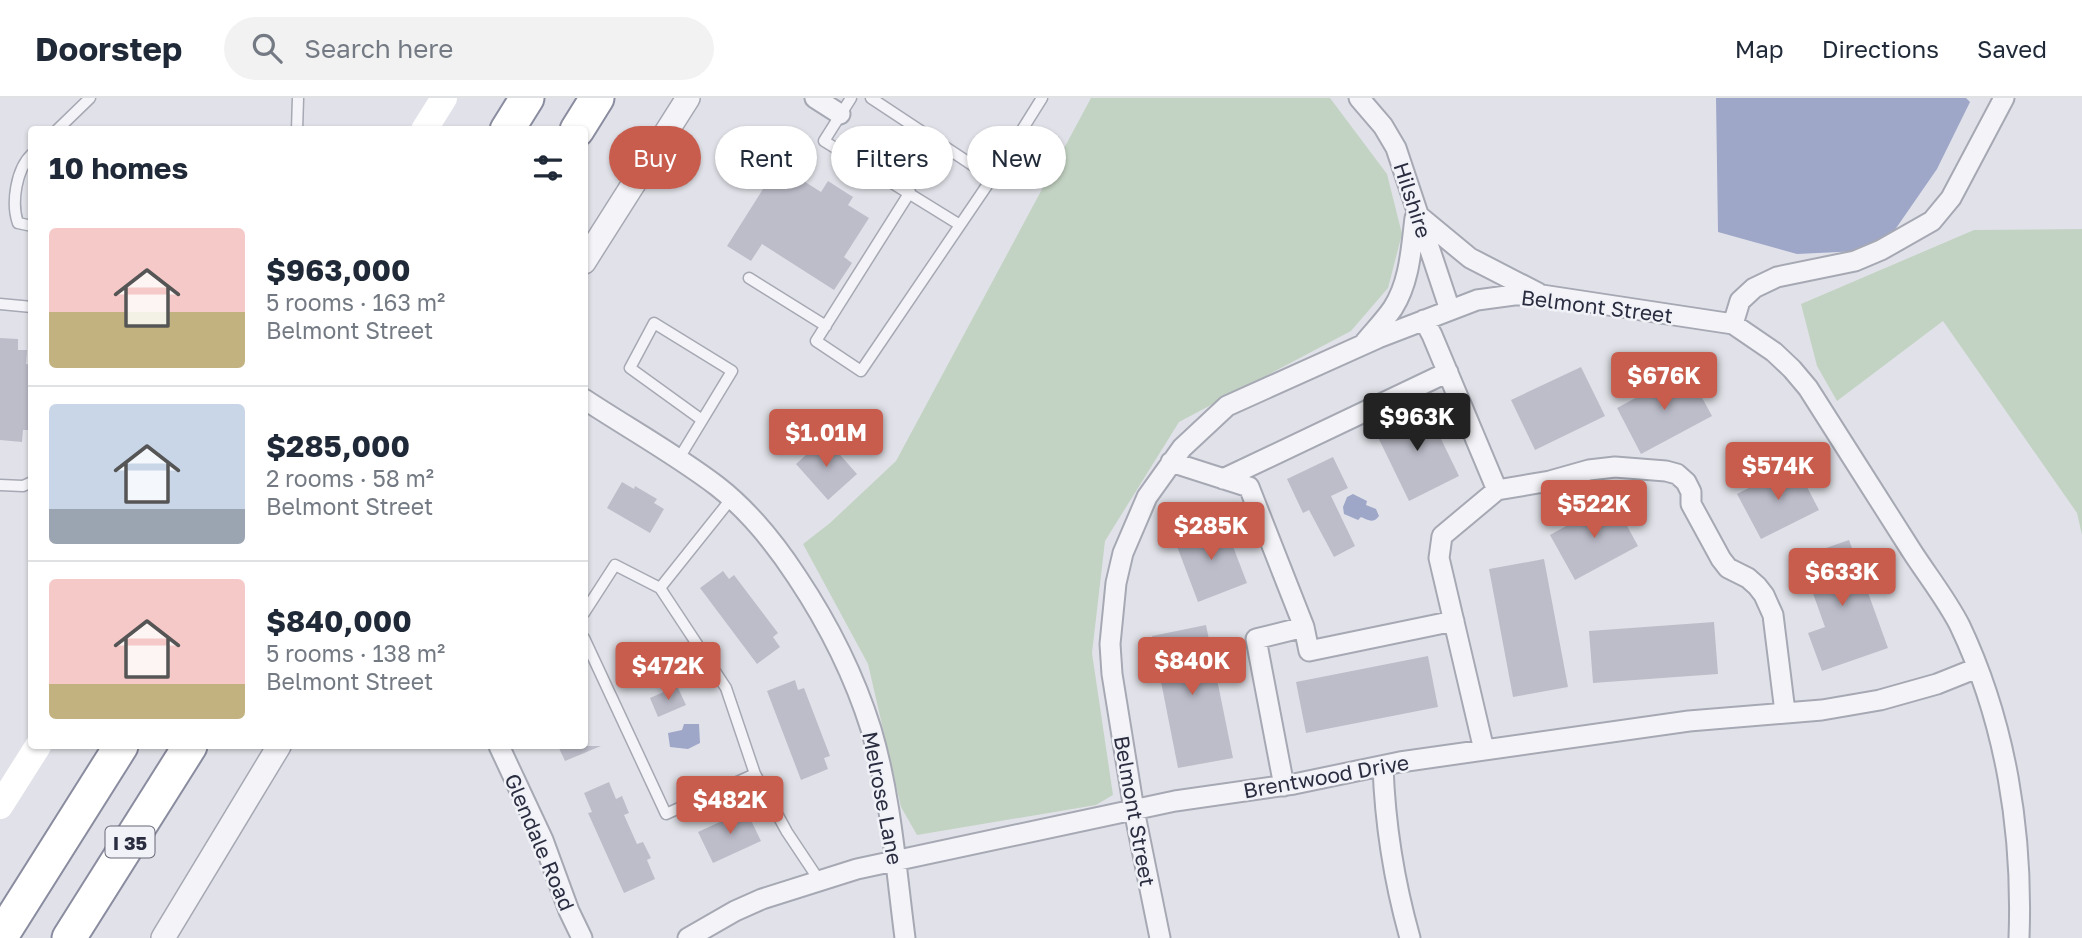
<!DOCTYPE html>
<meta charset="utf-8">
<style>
:root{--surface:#fff;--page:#f2f2f3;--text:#1f2937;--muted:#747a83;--line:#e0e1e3;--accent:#c85c4d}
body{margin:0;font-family:"Golos Text",sans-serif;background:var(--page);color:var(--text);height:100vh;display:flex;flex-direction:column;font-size:26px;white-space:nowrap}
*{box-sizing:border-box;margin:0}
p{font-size:23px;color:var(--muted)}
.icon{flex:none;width:38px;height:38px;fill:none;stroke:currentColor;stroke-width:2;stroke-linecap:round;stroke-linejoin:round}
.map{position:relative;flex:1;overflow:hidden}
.sheet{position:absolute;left:28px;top:28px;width:560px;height:623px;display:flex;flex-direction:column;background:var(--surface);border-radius:7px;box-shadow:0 2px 5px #0004}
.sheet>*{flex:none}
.guide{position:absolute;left:609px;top:28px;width:665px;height:63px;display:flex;gap:14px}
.price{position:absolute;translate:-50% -60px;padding:0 16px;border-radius:7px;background:var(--accent);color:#fff;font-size:23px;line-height:46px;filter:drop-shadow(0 2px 4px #0008)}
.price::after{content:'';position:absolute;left:50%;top:42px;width:21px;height:16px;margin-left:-10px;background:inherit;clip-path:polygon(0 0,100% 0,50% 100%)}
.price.current{background:#222;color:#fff}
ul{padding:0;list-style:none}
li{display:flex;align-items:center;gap:21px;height:175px;padding:0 21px}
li+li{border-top:2px solid var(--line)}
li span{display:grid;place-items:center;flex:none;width:196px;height:140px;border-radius:7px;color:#555}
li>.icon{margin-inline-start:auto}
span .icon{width:84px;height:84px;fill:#fffc;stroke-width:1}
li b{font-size:30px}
h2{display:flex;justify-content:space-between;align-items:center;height:84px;padding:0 21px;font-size:30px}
.pill{padding:0 24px;border-radius:32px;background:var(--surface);box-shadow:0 2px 5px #0004;font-size:24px;line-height:63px}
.pill.current{background:var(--accent);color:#fff}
header{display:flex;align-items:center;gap:42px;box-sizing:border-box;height:98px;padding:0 35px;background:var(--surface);border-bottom:2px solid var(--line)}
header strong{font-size:33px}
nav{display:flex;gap:38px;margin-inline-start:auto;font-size:24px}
.search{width:490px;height:63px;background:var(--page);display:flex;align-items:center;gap:18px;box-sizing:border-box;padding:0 24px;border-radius:38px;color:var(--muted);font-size:26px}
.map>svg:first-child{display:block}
</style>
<header>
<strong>Doorstep</strong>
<div class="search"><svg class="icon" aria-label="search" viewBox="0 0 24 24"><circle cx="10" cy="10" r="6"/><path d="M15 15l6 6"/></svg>Search here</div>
<nav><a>Map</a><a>Directions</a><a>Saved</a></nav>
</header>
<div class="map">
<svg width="2082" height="840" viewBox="0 0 2082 840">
<rect width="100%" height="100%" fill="#e1e2e9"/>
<!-- green -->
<path fill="#c3d3c3" d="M1091,0H1330L1387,76L1402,136L1388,190L1351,233L1179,324L1105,443L1092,555L1113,697L1096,707L917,737L901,709L868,566L803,446L830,425L896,363Z
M2082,131V437L2077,415L1943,223L1837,303L1817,268L1801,206L1974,132Z"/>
<!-- water -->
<path fill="#9ea7c8" d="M1716,0H1966L1970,4L1937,71L1881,152L1797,156L1718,134Z
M1353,396L1367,403L1366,407L1376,411L1379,418C1373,426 1368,422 1361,419L1358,422L1344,416L1343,409L1347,399Z
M684,626H699L700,645L688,651L670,649L668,635L682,632Z"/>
<!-- building -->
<path fill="#bcbdc9" d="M756,53L821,94L828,83L853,99L848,107L869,120L844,159L852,165L834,192L762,146L751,163L727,148L763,91L741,77Z
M0,240L18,241V252H27L26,266L32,267V332H23L22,344L0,342Z
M1581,269L1605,318L1535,352L1511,302Z
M1687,272L1712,318L1641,356L1617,310Z
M1425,308L1459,378L1409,403L1375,333Z
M825,340L857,376L828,402L796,366Z
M1333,359L1348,390L1331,398L1355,448L1334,459L1309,412L1303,415L1287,381Z
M1795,366L1819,412L1761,441L1737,396Z
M622,384L634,391L635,388L657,401L654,405L664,411L650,435L607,410Z
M1613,402L1638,448L1575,482L1550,437Z
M1224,425L1247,485L1198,504L1175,443Z
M1849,442L1888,550L1822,573L1808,535L1825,529L1800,459Z
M1544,461L1568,589L1513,599L1489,471Z
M723,473L729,481L734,477L778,535L773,539L780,549L757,566L700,490Z
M1714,524L1718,576L1593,585L1589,533Z
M1206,527L1233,660L1178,670L1152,538Z
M1428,558L1438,609L1306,635L1296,584Z
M795,582L798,592L804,590L830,658L824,660L828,671L801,682L767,593Z
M677,588L686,607L658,619L650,600Z
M558,648H601L565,663Z
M609,684L616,701L622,698L629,715L624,717L637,746L643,744L651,760L647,762L655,781L624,795L588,715L592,714L584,695Z
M746,712L761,743L713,765L698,734Z"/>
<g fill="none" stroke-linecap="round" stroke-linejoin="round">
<!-- service casing -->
<g stroke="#a6a8b3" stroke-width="13">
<path id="service" d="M851,0L824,43L960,127
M871,0L992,80L1042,0
M57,32L90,0
M297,32L298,0
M32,56C16,71 11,105 18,125L32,128
M910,94L816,243L861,273L992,80
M749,180L826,228
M0,206L32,209
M678,362L732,273L654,225L630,270L702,322
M0,387L23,388L32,384
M660,490L731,401
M584,515L615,467L660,490L726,590L755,676L666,716L584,540
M755,676L787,734L819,782"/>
</g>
<!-- minor casing -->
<g stroke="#a6a8b3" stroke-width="23">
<path id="minor" d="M815,0L840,16
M1359,0L1383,28L1396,50L1450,212
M1418,117L1470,160L1538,195
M1424,222L1432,237L1497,392
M1733,226L1740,203L1754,190L1777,179L1855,163L1881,152L1932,123L1951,100L2004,0
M1365,244C1374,233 1385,222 1393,210C1410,183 1411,151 1415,120
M584,301C628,330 675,356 717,388C748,412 776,447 797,479C829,527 854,577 871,631C891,698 896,771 905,840
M1171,364L1249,389L1304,529
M1223,381L1448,274
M499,648L543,742L569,813L582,840
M1484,652L1439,460L1442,438L1497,392L1550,383L1589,372L1615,369L1666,373L1677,376L1686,384L1691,394V406L1721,461L1728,470L1748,480L1757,488L1764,497L1773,517L1785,614
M1383,668C1385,727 1394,783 1410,840
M1284,688L1256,541L1304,529L1309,553L1454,523
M688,840L735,813L762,801L857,771L1175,703L1294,686L1400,664L1689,623L1822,612L1880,602L1937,586L1977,570
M1160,840L1134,712L1112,576L1110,546L1116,485L1123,455L1147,399L1182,350L1227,308L1378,240L1477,202L1514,197H1542L1733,226L1774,254L1792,271L1808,290C1842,344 1877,398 1911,452C1927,477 1947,502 1960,528C2006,625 2023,734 2019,840"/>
</g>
<!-- tertiary casing -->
<g stroke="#a6a8b3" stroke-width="26">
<path id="tertiary" d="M584,164L688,0
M163,840L279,648"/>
</g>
<!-- motorway casing -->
<g stroke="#8a8c9f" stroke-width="37">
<path id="motorway" d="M507,32L527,0
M577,32L597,0
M0,840L121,648
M69,840L190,648"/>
</g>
<!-- service -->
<use href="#service" stroke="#f4f4f8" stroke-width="10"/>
<!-- minor -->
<use href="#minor" stroke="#f4f4f8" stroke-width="19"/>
<!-- tertiary -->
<use href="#tertiary" stroke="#f4f4f8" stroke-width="23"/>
<!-- secondary -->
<path stroke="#fff" stroke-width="26" d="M424,32L444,0
M0,708L38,648"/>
<!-- motorway -->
<use href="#motorway" stroke="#fff" stroke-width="33"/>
</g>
<g text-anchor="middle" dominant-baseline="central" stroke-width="5" stroke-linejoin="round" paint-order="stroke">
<!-- shield labels -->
<rect fill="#f1f2f7" stroke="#666777" stroke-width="2" x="105.5" y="728.5" width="49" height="31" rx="5"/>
<g font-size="19" font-weight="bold" fill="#2a2c40">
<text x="130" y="744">I 35</text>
</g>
<!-- street labels -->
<g font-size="21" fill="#2a2c40" stroke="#f1f2f7">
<text transform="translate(1413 102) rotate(72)">Hilshire</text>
<text transform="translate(1597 208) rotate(7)">Belmont Street</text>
<text transform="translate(1326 678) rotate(-10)">Brentwood Drive</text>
<text transform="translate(883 700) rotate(79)">Melrose Lane</text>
<text transform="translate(1135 713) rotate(80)">Belmont Street</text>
<text transform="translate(540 744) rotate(67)">Glendale Road</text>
</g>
</g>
</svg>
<b class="price" style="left:1664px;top:314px">$676K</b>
<b class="price current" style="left:1417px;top:355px">$963K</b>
<b class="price" style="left:826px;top:371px">$1.01M</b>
<b class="price" style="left:1778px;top:404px">$574K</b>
<b class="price" style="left:1594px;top:442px">$522K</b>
<b class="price" style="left:1211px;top:464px">$285K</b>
<b class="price" style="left:1842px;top:510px">$633K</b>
<b class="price" style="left:1192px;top:599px">$840K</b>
<b class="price" style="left:668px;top:604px">$472K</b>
<b class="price" style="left:730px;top:738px">$482K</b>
<div class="guide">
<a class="pill current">Buy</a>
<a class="pill">Rent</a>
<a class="pill">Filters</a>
<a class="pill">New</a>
</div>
<section class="sheet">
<h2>10 homes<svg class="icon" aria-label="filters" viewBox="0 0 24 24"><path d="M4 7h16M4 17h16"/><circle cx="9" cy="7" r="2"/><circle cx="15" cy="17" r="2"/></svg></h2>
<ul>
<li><span style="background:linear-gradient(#f6c9c9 60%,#c2b280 0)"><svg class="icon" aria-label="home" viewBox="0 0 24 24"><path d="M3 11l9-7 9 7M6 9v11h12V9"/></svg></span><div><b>$963,000</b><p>5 rooms · 163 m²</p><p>Belmont Street</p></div></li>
<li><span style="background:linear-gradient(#c9d6e8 75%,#9aa5b1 0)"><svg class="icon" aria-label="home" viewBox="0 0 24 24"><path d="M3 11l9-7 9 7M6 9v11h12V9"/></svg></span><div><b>$285,000</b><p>2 rooms · 58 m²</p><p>Belmont Street</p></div></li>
<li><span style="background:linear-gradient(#f6c9c9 75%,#c2b280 0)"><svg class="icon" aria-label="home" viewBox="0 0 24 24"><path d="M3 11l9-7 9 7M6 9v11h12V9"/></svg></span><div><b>$840,000</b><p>5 rooms · 138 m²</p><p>Belmont Street</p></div></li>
</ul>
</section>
</div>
